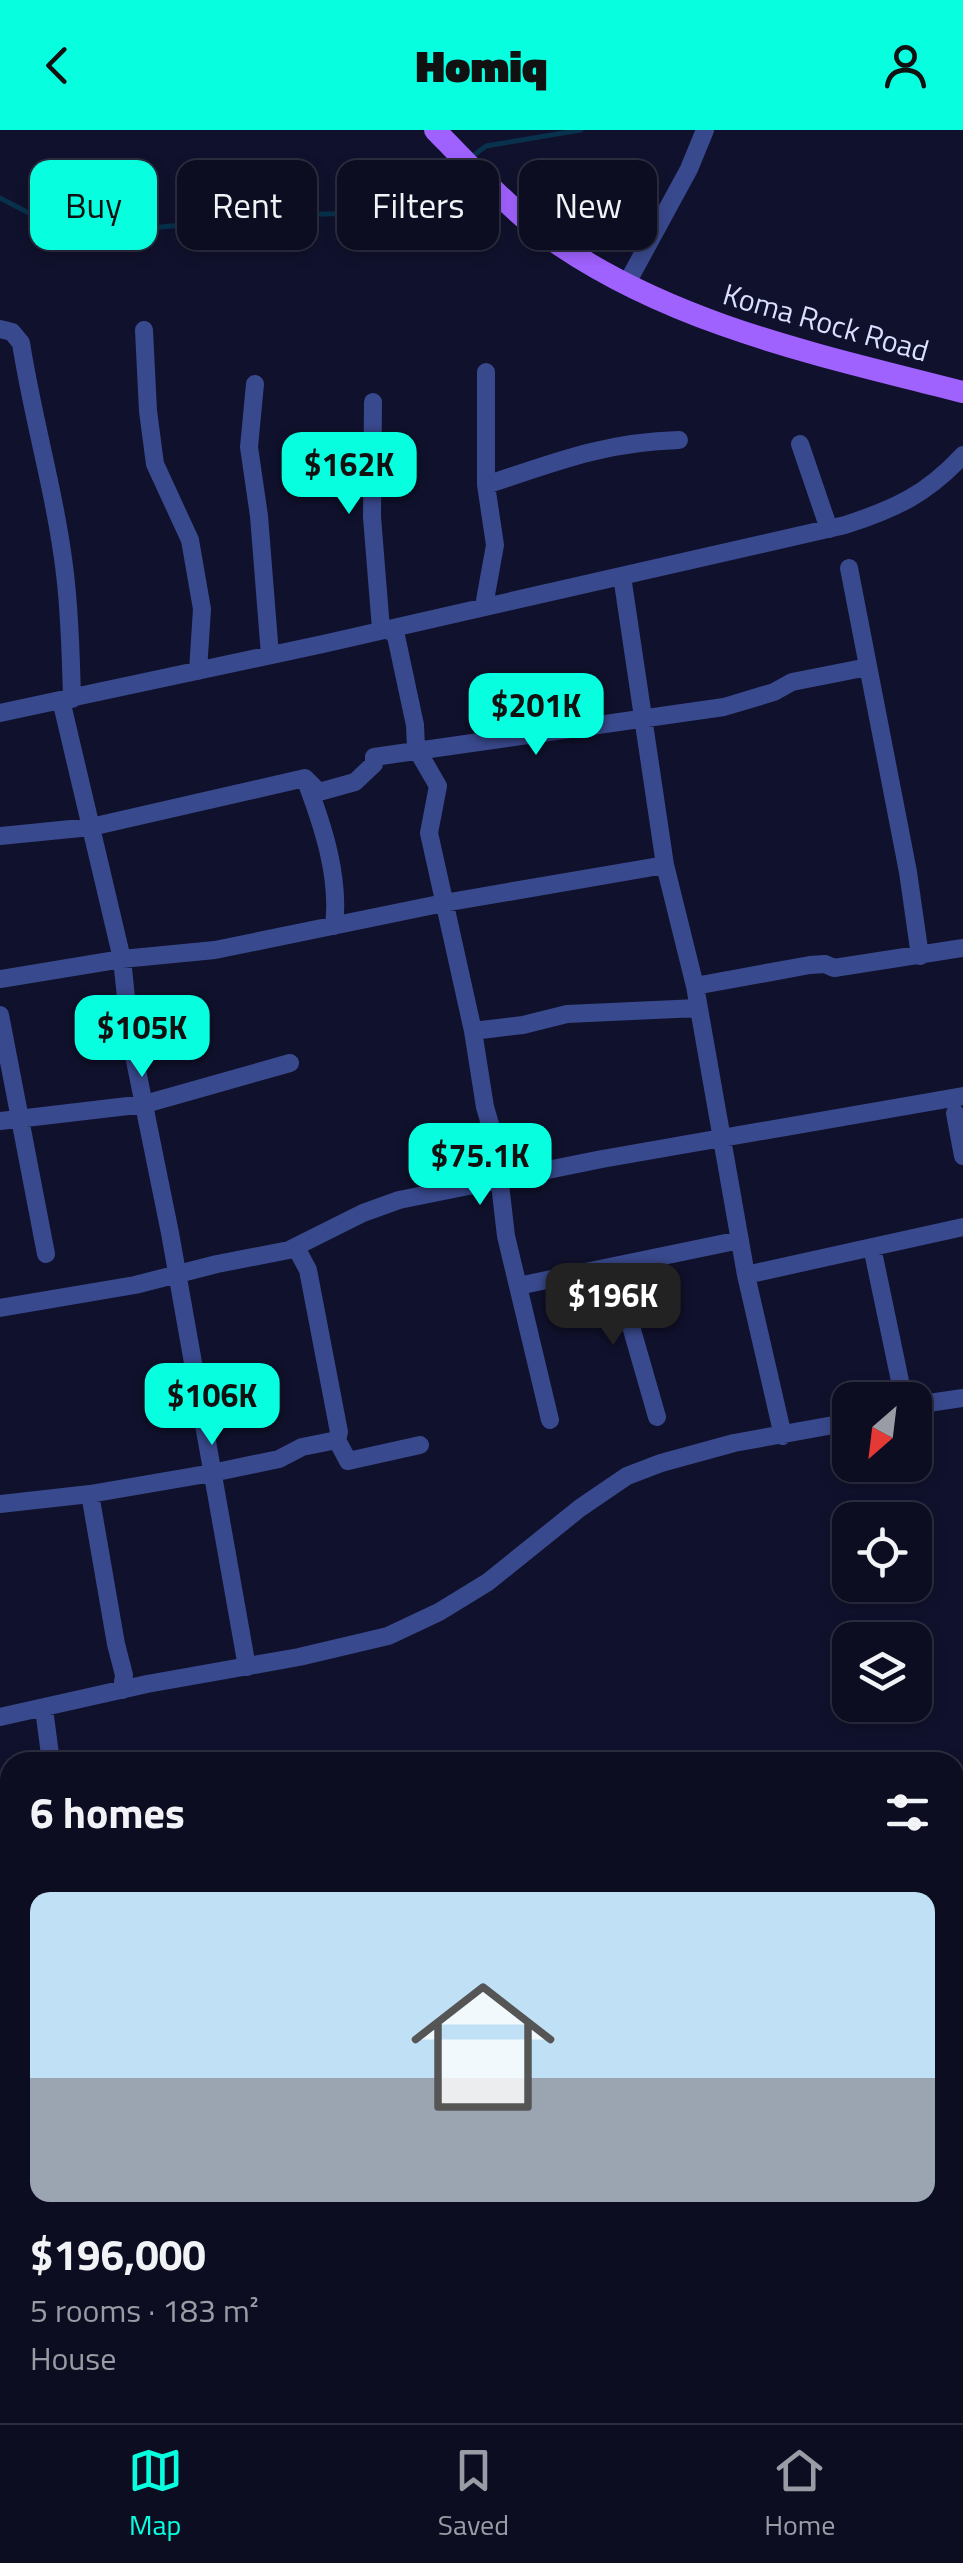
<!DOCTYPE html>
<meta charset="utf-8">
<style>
:root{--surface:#0c0d21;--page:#1a1b2e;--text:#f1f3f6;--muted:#9a9ca5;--line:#2c2d3f;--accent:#07ffdf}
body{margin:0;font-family:"Titillium Web",sans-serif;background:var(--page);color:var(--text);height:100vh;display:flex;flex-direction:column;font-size:38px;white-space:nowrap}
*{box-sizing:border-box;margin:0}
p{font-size:32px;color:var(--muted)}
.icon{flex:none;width:55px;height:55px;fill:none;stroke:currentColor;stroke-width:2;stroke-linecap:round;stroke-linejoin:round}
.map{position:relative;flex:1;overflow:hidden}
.sheet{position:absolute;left:0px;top:1622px;width:965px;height:672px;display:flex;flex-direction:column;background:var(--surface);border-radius:30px 30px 0 0;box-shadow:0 5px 15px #0003,0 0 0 2px var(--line)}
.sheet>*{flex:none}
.top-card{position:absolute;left:30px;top:30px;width:905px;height:90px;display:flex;gap:20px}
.needle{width:65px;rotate:208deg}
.fabs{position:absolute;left:832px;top:1252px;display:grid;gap:20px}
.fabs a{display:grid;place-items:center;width:100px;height:100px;border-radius:20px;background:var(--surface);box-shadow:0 5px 15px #0003,0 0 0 2px var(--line);font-size:50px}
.price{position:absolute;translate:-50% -85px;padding:0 22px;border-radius:20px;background:var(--accent);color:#111;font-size:32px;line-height:65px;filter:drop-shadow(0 2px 5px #0008)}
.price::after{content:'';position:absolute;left:50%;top:60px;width:30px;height:22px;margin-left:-15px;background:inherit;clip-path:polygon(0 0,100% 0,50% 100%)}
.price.on{background:#222;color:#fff}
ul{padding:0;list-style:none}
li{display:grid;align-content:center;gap:20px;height:530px;padding:0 30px}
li+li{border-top:2px solid var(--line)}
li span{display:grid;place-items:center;height:310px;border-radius:20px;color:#555}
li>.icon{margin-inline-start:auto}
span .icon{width:180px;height:180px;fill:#fffc;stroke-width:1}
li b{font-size:42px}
h2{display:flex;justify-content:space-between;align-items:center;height:120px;padding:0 30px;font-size:42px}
.chip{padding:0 35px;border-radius:20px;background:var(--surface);box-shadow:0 5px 15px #0003,0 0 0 2px var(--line);font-size:35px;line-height:90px}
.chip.on{background:var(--accent);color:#111}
header{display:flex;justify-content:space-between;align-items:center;height:130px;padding:0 30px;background:var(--accent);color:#111;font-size:45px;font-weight:800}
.tab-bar{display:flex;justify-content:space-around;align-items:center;height:140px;border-top:2px solid var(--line);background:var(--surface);font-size:28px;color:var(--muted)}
.tab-bar a{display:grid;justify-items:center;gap:5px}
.tab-bar .on{color:var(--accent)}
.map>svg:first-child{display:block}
</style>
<header><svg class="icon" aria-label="back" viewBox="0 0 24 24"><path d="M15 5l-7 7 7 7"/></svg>Homiq<svg class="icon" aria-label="person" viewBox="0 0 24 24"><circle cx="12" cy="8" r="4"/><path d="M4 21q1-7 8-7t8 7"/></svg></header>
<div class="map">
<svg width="963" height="2293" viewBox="0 0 963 2293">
<rect width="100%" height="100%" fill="#10112c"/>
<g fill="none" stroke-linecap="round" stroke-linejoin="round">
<!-- stream -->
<path stroke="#08314c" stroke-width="5" d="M470,28L486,16L581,0
M0,68L52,95L117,101L293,85L388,82L461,34"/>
<!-- minor -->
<path stroke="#39498d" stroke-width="18" d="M627,153L689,39L705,0
M0,199L12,202L21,213C33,290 56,366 65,444C70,485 71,527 72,569
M144,200L148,281L155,334L190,410L202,479L198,541
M255,254L249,317L259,386L270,525
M373,272L372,387L381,499
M800,314L829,399
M486,355C555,332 605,312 679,310
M849,438L908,742L920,826
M622,446L665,735L695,856L746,1145L783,1306
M484,476L495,415L486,355V242
M388,499L396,506L415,595L416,618L438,656L429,703L473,901L485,977L495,1011L506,1106L550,1290
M61,570L122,829L130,906L170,1103L247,1537
M0,583L323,514L845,395C895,379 927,364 963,325
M306,651C323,696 340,747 334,796
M0,706L91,697L305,648L319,662L355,652L374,634V627L724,577L774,562L792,552L868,537
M0,849L122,829L215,820L444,773L665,735
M695,856L810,835L825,834L834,838L963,818
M0,885L46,1124
M473,901L523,895L567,884L698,878
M955,983L963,1026
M0,991L145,974L290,933
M872,1117L904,1270
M300,1125L308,1140L339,1302L337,1310
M614,1137L657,1287
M746,1145L963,1097
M518,1156L740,1110
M0,1178L135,1155L217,1134L289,1120L363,1083L399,1070L602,1029L963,966
M915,1275L963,1268
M906,1335V1341
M90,1364L116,1514L124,1545L122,1560
M0,1374L90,1364L212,1343L279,1329L302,1317L337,1310L348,1331L420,1315
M44,1579L51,1632
M0,1587L147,1554L299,1527L388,1506L439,1482L488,1452L580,1378L627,1346L661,1333L734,1313L850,1292
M0,1674L10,1672
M955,1713L963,1710
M0,1773L10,1771
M0,2033L10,2031"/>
<!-- major -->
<path stroke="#a062ff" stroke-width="22" d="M435,0C467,33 509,78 545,105C668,194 819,225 963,262"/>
</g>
<g text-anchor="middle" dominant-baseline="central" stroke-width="9" stroke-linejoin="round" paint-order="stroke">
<!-- street labels -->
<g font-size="30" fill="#dbdfff" stroke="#10112c">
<text transform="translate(826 192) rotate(16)">Koma Rock Road</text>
</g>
</g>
</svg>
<div class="fabs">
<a><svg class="needle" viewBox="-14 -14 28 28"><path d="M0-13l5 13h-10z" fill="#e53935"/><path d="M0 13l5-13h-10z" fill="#9a9ca5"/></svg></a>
<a><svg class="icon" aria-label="locate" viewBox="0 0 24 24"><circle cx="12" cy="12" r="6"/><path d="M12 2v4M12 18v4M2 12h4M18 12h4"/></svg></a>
<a><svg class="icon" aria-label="layers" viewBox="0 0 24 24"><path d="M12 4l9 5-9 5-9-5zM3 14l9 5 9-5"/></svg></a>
</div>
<b class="price" style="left:349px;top:387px">$162K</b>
<b class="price" style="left:536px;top:628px">$201K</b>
<b class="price" style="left:142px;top:950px">$105K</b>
<b class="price" style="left:480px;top:1078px">$75.1K</b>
<b class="price on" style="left:613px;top:1218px">$196K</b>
<b class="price" style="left:212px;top:1318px">$106K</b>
<div class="top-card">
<a class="chip on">Buy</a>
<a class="chip">Rent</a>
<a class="chip">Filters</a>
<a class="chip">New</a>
</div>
<section class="sheet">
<h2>6 homes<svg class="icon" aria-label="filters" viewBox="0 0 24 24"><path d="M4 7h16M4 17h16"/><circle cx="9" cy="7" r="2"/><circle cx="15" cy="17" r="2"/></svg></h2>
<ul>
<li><span style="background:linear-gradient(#bfe0f5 60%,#9aa5b1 0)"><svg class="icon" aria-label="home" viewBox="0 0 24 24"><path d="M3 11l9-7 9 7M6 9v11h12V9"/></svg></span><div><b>$196,000</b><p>5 rooms · 183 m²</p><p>House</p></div></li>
</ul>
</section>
</div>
<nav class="tab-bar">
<a class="on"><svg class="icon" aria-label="map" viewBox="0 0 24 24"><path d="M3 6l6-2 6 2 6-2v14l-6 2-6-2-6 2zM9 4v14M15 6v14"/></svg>Map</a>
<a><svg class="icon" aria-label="saved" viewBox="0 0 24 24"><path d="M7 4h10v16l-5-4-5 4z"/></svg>Saved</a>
<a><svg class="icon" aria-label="home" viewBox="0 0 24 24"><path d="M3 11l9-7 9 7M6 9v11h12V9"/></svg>Home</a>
</nav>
